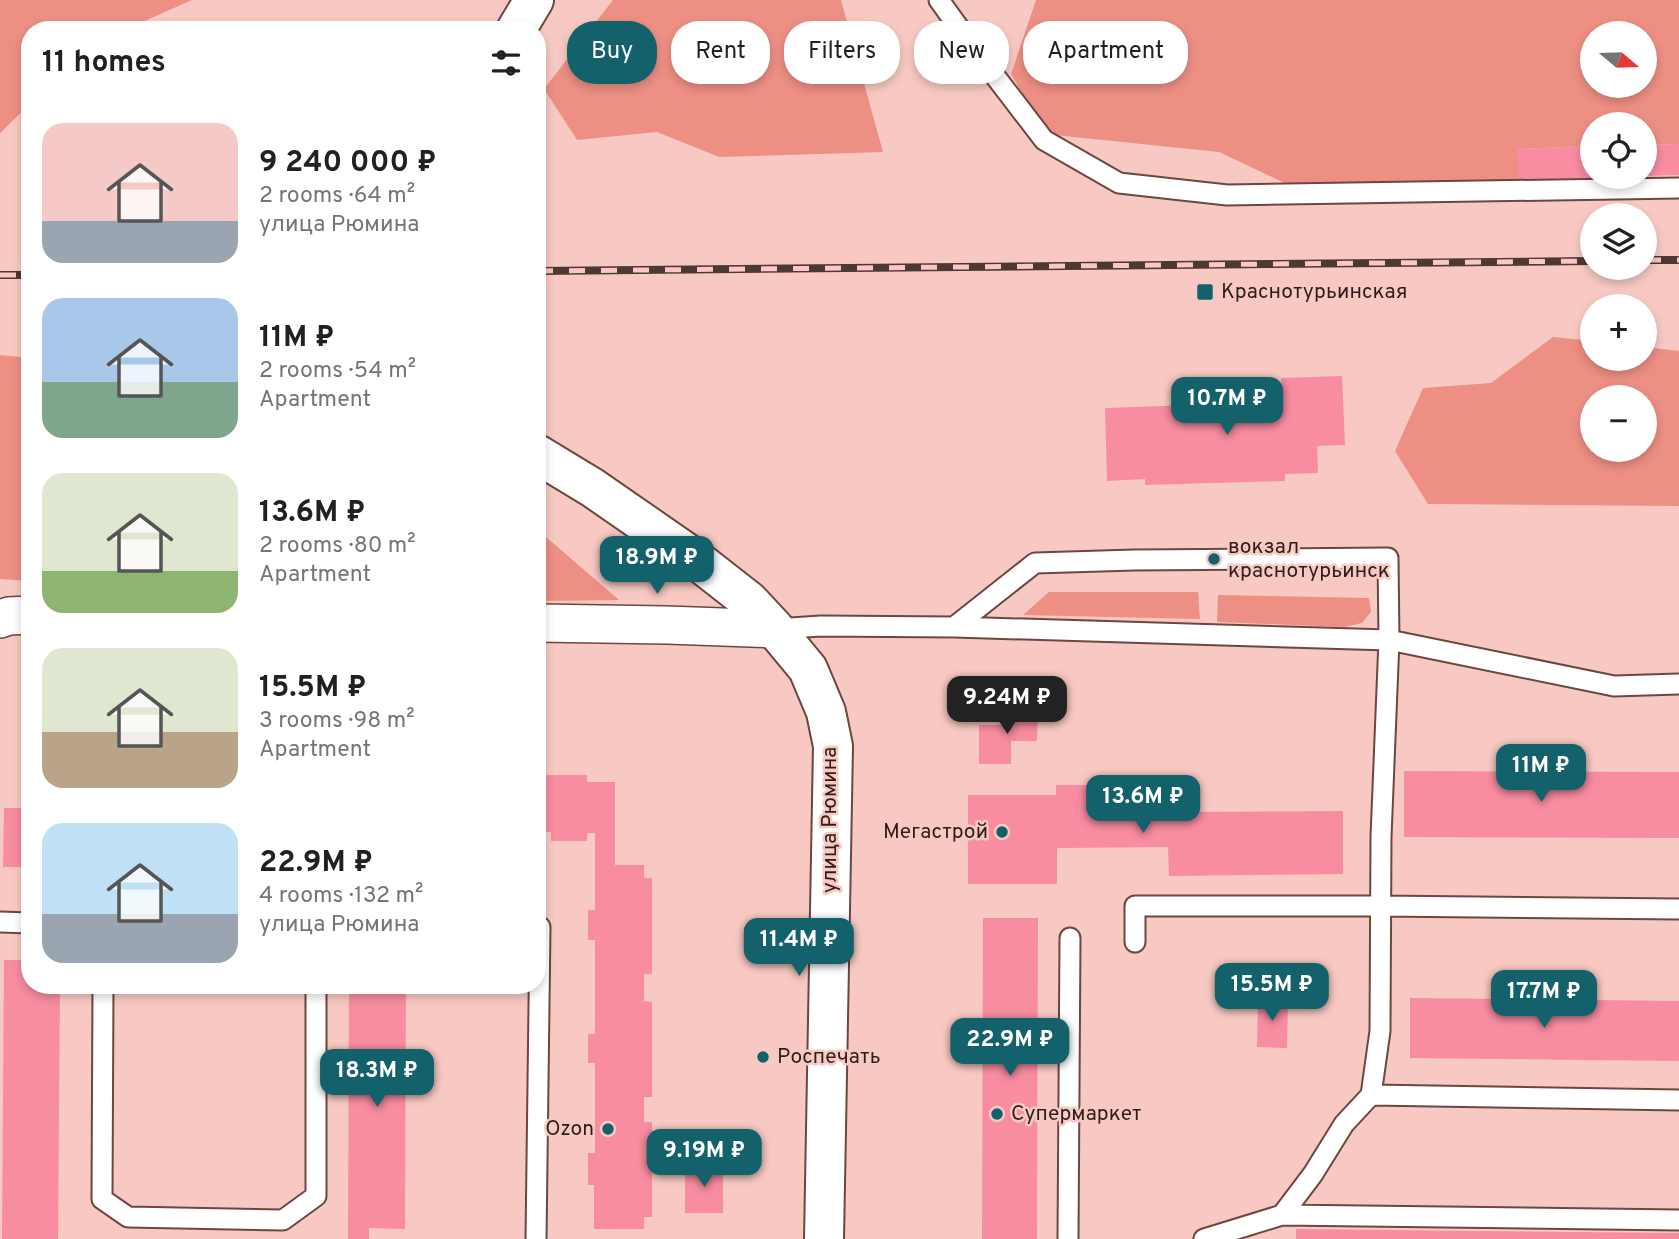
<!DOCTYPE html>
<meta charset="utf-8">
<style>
:root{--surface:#fff;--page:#f6f6f6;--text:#202124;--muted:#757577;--accent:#13616b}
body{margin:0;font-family:Overpass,sans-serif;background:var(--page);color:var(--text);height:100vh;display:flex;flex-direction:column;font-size:26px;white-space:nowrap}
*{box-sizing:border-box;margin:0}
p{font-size:23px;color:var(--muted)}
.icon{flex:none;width:38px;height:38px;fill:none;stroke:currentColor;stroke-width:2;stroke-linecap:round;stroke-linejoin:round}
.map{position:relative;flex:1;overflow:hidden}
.panel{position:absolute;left:21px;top:21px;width:525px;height:973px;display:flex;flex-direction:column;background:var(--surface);border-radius:28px;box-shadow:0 4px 10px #0003}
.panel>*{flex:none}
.hud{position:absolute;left:567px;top:21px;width:665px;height:63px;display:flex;gap:14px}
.needle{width:46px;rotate:109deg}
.buttons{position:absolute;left:1580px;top:21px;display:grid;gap:14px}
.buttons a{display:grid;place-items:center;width:77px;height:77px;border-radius:50%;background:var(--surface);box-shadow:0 4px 10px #0003;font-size:35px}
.price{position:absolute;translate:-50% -60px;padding:0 16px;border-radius:14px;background:var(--accent);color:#fff;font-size:23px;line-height:46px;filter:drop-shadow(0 2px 4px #0008)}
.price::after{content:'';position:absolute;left:50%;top:42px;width:21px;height:16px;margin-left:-10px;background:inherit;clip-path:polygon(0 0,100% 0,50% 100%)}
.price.active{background:#222;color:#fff}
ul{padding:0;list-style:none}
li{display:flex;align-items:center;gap:21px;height:175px;padding:0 21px}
li span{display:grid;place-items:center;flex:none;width:196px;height:140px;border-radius:21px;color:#555}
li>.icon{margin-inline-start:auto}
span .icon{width:84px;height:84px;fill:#fffc;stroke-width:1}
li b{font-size:30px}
h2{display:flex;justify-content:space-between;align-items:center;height:84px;padding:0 21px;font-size:30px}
.tag{padding:0 24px;border-radius:28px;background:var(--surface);box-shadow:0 4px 10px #0003;font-size:24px;line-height:63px}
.tag.active{background:var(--accent);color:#fff}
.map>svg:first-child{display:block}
</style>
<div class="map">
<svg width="1679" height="1239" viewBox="0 0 1679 1239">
<rect width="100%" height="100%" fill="#f8c9c2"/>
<!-- green -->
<path fill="#ed8f83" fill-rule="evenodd" d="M0,0H192L124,30H30V104L0,133Z
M613,0H841L883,152L719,157L657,132L577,140L544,89Z
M1036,0H1679V144L1645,145V124H1592V146L1518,149V180L1287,184L1219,152L1045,134L1011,74ZM1592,33H1645V86H1592Z
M1553,337L1592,341V359H1645V347L1679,351V506L1428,504L1395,451L1423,388L1491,383ZM1645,397V450H1592V397Z
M0,355L30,358V581L0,579Z
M537,531H539L619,600L537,601Z
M1049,592H1198L1200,619L1023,615Z
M1218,595L1369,598L1371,612L1362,623L1344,627L1217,622Z"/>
<!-- building -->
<path fill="#f88ca1" d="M1679,144V175L1645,176V145Z
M1592,146V178L1518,180L1517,149Z
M1342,376L1345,445L1317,446L1318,473L1285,474V481L1145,485V479L1107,481L1105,408L1282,402L1281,378Z
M1038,709L1037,741H1011V764H979V725H1002V710Z
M1404,771L1679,772V838L1404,837Z
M537,775H587V782H615V865H644V878H652V974H644V1001L652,1002V1097H644V1122H652V1217H644V1229H594V1185H588V1153H595V1063H588V1034H595V940H588V910H595V833H587V841H551V832H537Z
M1056,785H1173V812L1343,811V874L1169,876L1168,847L1057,848V884H968V795H1056Z
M4,808H30V867H3Z
M983,918H1038L1037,1239H982Z
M4,960H30V985H60L58,1239H2Z
M349,985H406L405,1229L369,1228V1239H348Z
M1258,997L1288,998L1287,1048L1257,1047Z
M1410,998L1679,1001V1061L1410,1058Z
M685,1165L723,1166V1213H685Z
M1296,1229L1679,1233V1239H1296Z"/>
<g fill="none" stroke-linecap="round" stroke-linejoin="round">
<!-- service casing -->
<g stroke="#6d4640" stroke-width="23">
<path id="service" d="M939,0L972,46L1044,140L1119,183L1227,195L1679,188
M954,627L1035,563L1134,560L1388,558L1389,640L1381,837L1380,1031L1371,1095L1344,1124L1313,1174L1282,1215L1204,1239
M775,629L821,626L954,627L1389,640L1614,686L1679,684
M0,922L30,923
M1135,942V906H1380L1679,909
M103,985L102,1199L128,1217L283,1220L316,1196V985
M1371,1095L1679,1100
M1282,1215L1679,1220
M536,1239L540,927H537
M1068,1239L1070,938"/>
</g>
<!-- minor casing -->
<g stroke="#6d4640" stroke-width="40">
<path id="minor" d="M0,619L9,616L30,615
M537,623L667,625L775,629"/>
</g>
<!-- secondary casing -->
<g stroke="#6d4640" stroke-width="42">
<path id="secondary" d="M516,30L534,0
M537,454L593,488L694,558L749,601L775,629L808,669L826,712L833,746L824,1239"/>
</g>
<!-- service -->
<use href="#service" stroke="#fff" stroke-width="19"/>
<!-- minor -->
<use href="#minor" stroke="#fff" stroke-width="37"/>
<!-- secondary -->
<use href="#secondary" stroke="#fff" stroke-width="38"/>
<!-- rail casing -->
<g stroke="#4e3834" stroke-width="8">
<path id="rail" d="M1645,260H1679
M537,271L1592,261
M0,275H30"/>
</g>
<!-- rail -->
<use href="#rail" stroke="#f8c9c2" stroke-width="5" stroke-dasharray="16" stroke-linecap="butt"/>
</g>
<!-- markers -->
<g fill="#13616b" stroke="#f8c9c2" stroke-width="2.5">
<rect x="1196" y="283" width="18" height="18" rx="3.5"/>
<circle cx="1214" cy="559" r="7"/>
<circle cx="1002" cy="832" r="7"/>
<circle cx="763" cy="1057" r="7"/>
<circle cx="997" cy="1114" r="7"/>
<circle cx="608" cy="1129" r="7"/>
</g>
<g text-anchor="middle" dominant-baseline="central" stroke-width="5" stroke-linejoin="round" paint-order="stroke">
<!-- poi labels -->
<g font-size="21" fill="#2e1d1a" stroke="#f8c9c2" text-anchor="start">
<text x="1221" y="292">Краснотурьинская</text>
<text x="1228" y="547">вокзал<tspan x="1228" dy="24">краснотурьинск</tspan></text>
<text x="988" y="832" text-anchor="end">Мегастрой</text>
<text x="777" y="1057">Роспечать</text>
<text x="1011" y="1114">Супермаркет</text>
<text x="594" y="1129" text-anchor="end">Ozon</text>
</g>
<!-- street labels -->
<g font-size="21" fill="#2e1d1a" stroke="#f8c9c2">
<text transform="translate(830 820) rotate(-90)">улица Рюмина</text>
</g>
</g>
</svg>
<div class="buttons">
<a><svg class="needle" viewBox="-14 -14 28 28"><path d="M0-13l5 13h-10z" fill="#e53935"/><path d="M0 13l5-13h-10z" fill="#757577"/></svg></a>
<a><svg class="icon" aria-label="locate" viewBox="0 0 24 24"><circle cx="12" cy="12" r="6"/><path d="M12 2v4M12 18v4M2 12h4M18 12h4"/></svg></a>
<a><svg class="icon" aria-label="layers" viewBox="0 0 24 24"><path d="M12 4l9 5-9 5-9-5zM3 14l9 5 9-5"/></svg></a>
<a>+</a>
<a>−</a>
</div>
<b class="price" style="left:1227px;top:437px">10.7M ₽</b>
<b class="price" style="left:657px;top:596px">18.9M ₽</b>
<b class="price active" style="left:1007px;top:736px">9.24M ₽</b>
<b class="price" style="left:1541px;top:804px">11M ₽</b>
<b class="price" style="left:1143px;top:835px">13.6M ₽</b>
<b class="price" style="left:799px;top:978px">11.4M ₽</b>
<b class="price" style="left:1272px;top:1023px">15.5M ₽</b>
<b class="price" style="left:1544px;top:1030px">17.7M ₽</b>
<b class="price" style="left:1010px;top:1078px">22.9M ₽</b>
<b class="price" style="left:377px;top:1109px">18.3M ₽</b>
<b class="price" style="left:704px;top:1189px">9.19M ₽</b>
<div class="hud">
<a class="tag active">Buy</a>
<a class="tag">Rent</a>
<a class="tag">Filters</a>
<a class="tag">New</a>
<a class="tag">Apartment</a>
</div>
<section class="panel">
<h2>11 homes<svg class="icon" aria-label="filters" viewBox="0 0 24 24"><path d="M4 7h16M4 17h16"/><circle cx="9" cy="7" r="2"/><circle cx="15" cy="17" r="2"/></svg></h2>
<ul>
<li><span style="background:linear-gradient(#f6c9c9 70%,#9aa5b1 0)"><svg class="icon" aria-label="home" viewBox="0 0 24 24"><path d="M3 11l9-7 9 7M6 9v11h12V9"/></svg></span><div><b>9 240 000 ₽</b><p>2 rooms · 64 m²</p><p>улица Рюмина</p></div></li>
<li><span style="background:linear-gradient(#a9c7e8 60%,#7fa58c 0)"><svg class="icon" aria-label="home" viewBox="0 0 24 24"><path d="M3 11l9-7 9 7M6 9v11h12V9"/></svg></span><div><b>11M ₽</b><p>2 rooms · 54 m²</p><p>Apartment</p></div></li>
<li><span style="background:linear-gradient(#dfe7d0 70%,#8fb573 0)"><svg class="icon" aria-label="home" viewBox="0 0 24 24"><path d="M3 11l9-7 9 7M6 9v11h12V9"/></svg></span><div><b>13.6M ₽</b><p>2 rooms · 80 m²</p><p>Apartment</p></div></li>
<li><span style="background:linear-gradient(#dfe7d0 60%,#b9a48a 0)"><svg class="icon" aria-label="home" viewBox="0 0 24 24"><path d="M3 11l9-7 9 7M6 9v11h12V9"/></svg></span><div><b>15.5M ₽</b><p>3 rooms · 98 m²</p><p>Apartment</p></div></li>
<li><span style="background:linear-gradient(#bfe0f5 65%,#9aa5b1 0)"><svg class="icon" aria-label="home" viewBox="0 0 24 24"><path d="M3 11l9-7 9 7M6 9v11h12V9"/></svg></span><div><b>22.9M ₽</b><p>4 rooms · 132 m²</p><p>улица Рюмина</p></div></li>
</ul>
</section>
</div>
